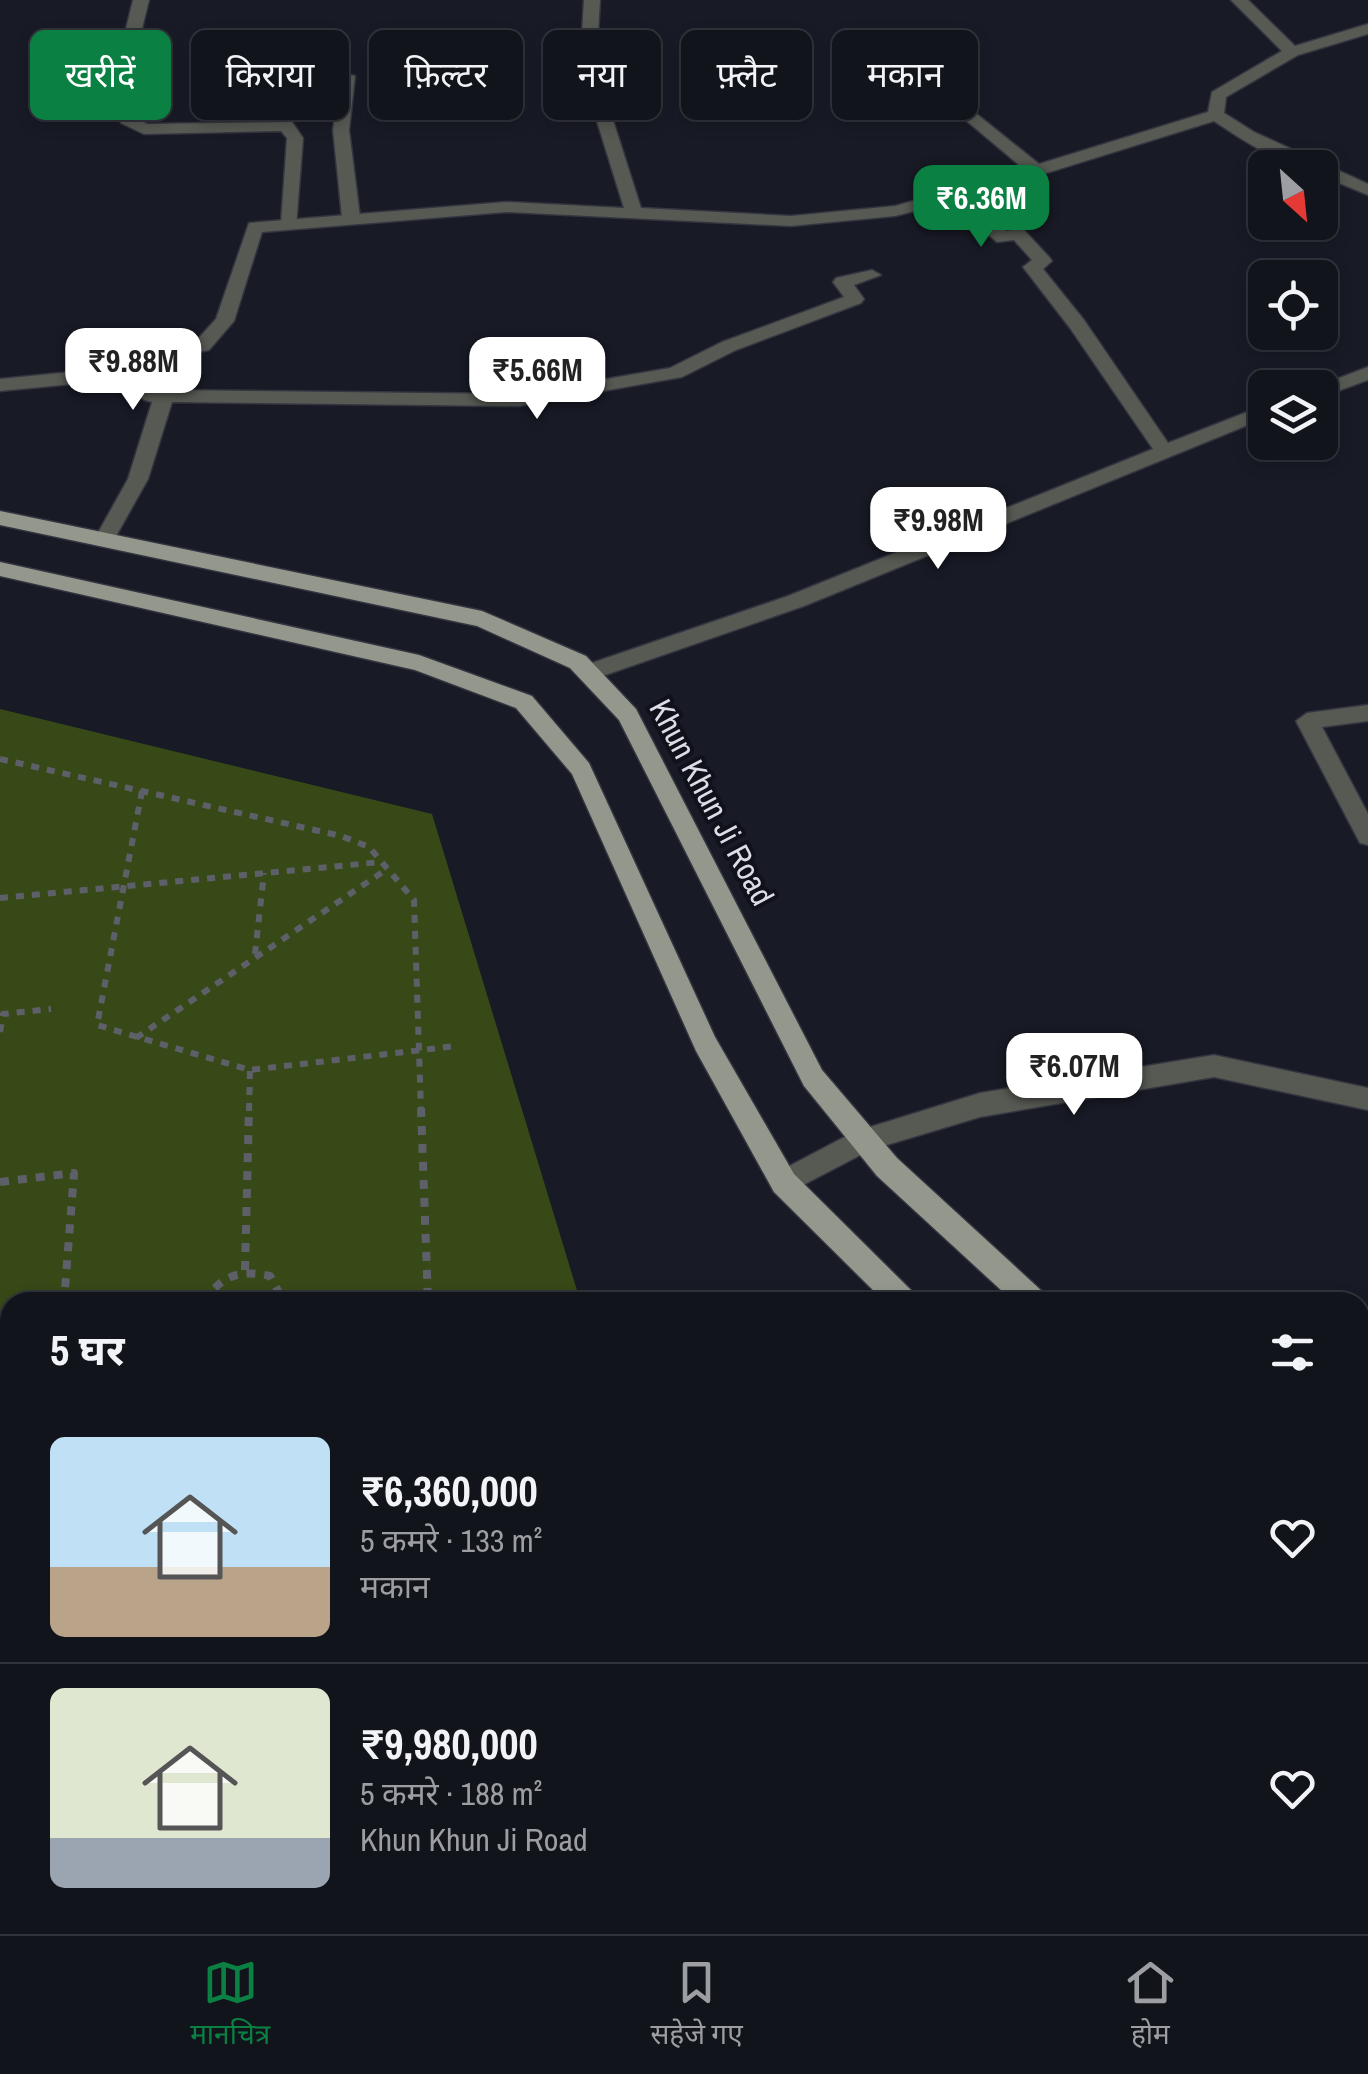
<!DOCTYPE html>
<html lang="hi">
<meta charset="utf-8">
<style>
:root{--surface:#12141c;--page:#1b1d25;--text:#f1f3f6;--muted:#9c9ea3;--line:#31333b;--accent:#0b8043}
body{margin:0;font-family:"Archivo Narrow","Noto Sans Devanagari",sans-serif;background:var(--page);color:var(--text);height:100vh;display:flex;flex-direction:column;font-size:38px;white-space:nowrap}
*{box-sizing:border-box;margin:0}
p{font-size:32px;color:var(--muted)}
.icon{flex:none;width:55px;height:55px;fill:none;stroke:currentColor;stroke-width:2;stroke-linecap:round;stroke-linejoin:round}
.map{position:relative;flex:1;overflow:hidden}
.drawer{position:absolute;left:0px;top:1292px;width:1370px;height:642px;display:flex;flex-direction:column;background:var(--surface);border-radius:30px 30px 0 0;box-shadow:0 5px 15px #0003,0 0 0 2px var(--line)}
.drawer>*{flex:none}
.banner{position:absolute;left:30px;top:30px;width:1310px;height:90px;display:flex;gap:20px}
.needle{width:65px;rotate:153deg}
.controls{position:absolute;left:1248px;top:150px;display:grid;gap:20px}
.controls a{display:grid;place-items:center;width:90px;height:90px;border-radius:15px;background:var(--surface);box-shadow:0 5px 15px #0003,0 0 0 2px var(--line);font-size:50px}
.price{position:absolute;translate:-50% -85px;padding:0 22px;border-radius:20px;background:#fff;color:#222;font-size:32px;line-height:65px;filter:drop-shadow(0 2px 5px #0008)}
.price::after{content:'';position:absolute;left:50%;top:60px;width:30px;height:22px;margin-left:-15px;background:inherit;clip-path:polygon(0 0,100% 0,50% 100%)}
.price.current{background:var(--accent);color:#fff}
ul{padding:0;list-style:none}
li{display:flex;align-items:center;gap:30px;height:250px;padding:0 50px}
li+li{border-top:2px solid var(--line)}
li span{display:grid;place-items:center;flex:none;width:280px;height:200px;border-radius:15px;color:#555}
li>.icon{margin-inline-start:auto}
span .icon{width:120px;height:120px;fill:#fffc;stroke-width:1}
li b{font-size:42px}
h2{display:flex;justify-content:space-between;align-items:center;height:120px;padding:0 50px;font-size:42px}
.chip{padding:0 35px;border-radius:15px;background:var(--surface);box-shadow:0 5px 15px #0003,0 0 0 2px var(--line);font-size:35px;line-height:90px}
.chip.current{background:var(--accent);color:#fff}
.tab-bar{display:flex;justify-content:space-around;align-items:center;height:140px;border-top:2px solid var(--line);background:var(--surface);font-size:28px;color:var(--muted)}
.tab-bar a{display:grid;justify-items:center;gap:5px}
.tab-bar .current{color:var(--accent)}
.map>svg:first-child{display:block}
</style>
<div class="map">
<svg width="1368" height="1934" viewBox="0 0 1368 1934">
<rect width="100%" height="100%" fill="#181a25"/>
<!-- green -->
<path fill="#384918" d="M0,709L432,814L579,1297L584,1302H10V1925H1204L1213,1934H0Z"/>
<g fill="none" stroke-linecap="round" stroke-linejoin="round">
<!-- service casing -->
<g stroke="#333540" stroke-width="3">
<path id="service" d="M133,0H149L128,86L135,117L147,124L292,122L303,138L296,227L290,228L281,223L287,138L281,131L144,134L121,123L112,86Z
M341,73L355,76L349,130L360,217L351,222L342,217L333,130Z"/>
</g>
<!-- minor casing -->
<g stroke="#333540" stroke-width="3">
<path id="minor" d="M584,0H600L596,67L641,208L791,216L895,206L1025,170L906,70V64L912,62L1039,164L1208,112L1212,92L1282,51L1231,0H1248L1295,46L1368,24V34L1298,55L1226,97L1224,113L1254,132L1368,184V195L1320,175V168C1283,168 1244,141 1214,121L966,198L1006,231L1023,229L1049,257L1052,261L1043,269L1084,320L1168,443L1265,405V418L804,606L588,681L577,673L580,667L788,596L1153,449L1070,328L1023,267L1032,260L1014,240L997,242L950,202L895,216L791,226L506,212L262,232L234,321L209,350L142,363L139,371L156,390L519,394L670,368L722,342L844,297L833,282L836,278L872,270L881,275L854,285L864,299L861,303L736,350L682,377L519,406L172,402L148,479L111,545H97L94,540L128,479L152,402L144,400L124,379L0,391V379L121,367L127,354L196,341L216,319L249,223L506,202L624,208L580,67Z
M1368,367V380L1327,395L1320,397V388H1313Z
M1368,705V721L1322,727L1368,814V845L1360,843L1296,721L1307,713Z
M1214,1055L1368,1088V1110L1214,1077L980,1117L870,1150L784,1195L774,1192L770,1183L774,1174L854,1132L980,1093Z"/>
</g>
<!-- primary casing -->
<g stroke="#333540" stroke-width="3">
<path id="primary" d="M0,511L482,611L586,656L636,709L822,1070L897,1158L1044,1293L1048,1302H1014L877,1176L804,1086L619,720L570,668L477,626L0,525Z
M0,562L419,655L532,696L589,763L715,1037L794,1174L914,1293L918,1302H885L774,1192L696,1051L572,774L516,708L415,670L0,576Z
M1360,1559L1368,1563V1598L1360,1594Z
M1360,1686L1368,1689V1725L1360,1722Z"/>
</g>
<!-- path-far1 -->
<path stroke="#5e6069" stroke-width="6" stroke-dasharray="8 8" stroke-linecap="butt" d="M0,759L341,836L369,847L414,900L421,1111
M142,791L97,1025L250,1070L456,1046
M0,898L381,862
M255,954L264,873
M0,1032L3,1014L51,1009
M136,1038L387,869
M249,1111L250,1070"/>
<!-- path -->
<path stroke="#5e6069" stroke-width="8" stroke-dasharray="9 9" stroke-linecap="butt" d="M421,1108L428,1302
M0,1182L74,1173L64,1302
M245,1270L249,1108
M203,1302C222,1276 238,1269 270,1276L284,1302
M0,1527L10,1526"/>
<!-- service -->
<use href="#service" fill="#575953" fill-rule="evenodd"/>
<!-- minor -->
<use href="#minor" fill="#575953" fill-rule="evenodd"/>
<!-- primary -->
<use href="#primary" fill="#94988c" fill-rule="evenodd"/>
</g>
<g text-anchor="middle" dominant-baseline="central" stroke-width="8" stroke-linejoin="round" paint-order="stroke">
<!-- street labels -->
<g font-size="32" fill="#dcdde5" stroke="#10111b">
<text transform="translate(712 802) rotate(62)">Khun Khun Ji Road</text>
</g>
</g>
</svg>
<div class="controls">
<a><svg class="needle" viewBox="-14 -14 28 28"><path d="M0-13l5 13h-10z" fill="#e53935"/><path d="M0 13l5-13h-10z" fill="#9c9ea3"/></svg></a>
<a><svg class="icon" aria-label="locate" viewBox="0 0 24 24"><circle cx="12" cy="12" r="6"/><path d="M12 2v4M12 18v4M2 12h4M18 12h4"/></svg></a>
<a><svg class="icon" aria-label="layers" viewBox="0 0 24 24"><path d="M12 4l9 5-9 5-9-5zM3 14l9 5 9-5"/></svg></a>
</div>
<b class="price current" style="left:981px;top:250px">₹6.36M</b>
<b class="price" style="left:133px;top:413px">₹9.88M</b>
<b class="price" style="left:537px;top:422px">₹5.66M</b>
<b class="price" style="left:938px;top:572px">₹9.98M</b>
<b class="price" style="left:1074px;top:1118px">₹6.07M</b>
<div class="banner">
<a class="chip current">खरीदें</a>
<a class="chip">किराया</a>
<a class="chip">फ़िल्टर</a>
<a class="chip">नया</a>
<a class="chip">फ़्लैट</a>
<a class="chip">मकान</a>
</div>
<section class="drawer">
<h2>5 घर<svg class="icon" aria-label="filters" viewBox="0 0 24 24"><path d="M4 7h16M4 17h16"/><circle cx="9" cy="7" r="2"/><circle cx="15" cy="17" r="2"/></svg></h2>
<ul>
<li><span style="background:linear-gradient(#bfe0f5 65%,#b9a48a 0)"><svg class="icon" aria-label="home" viewBox="0 0 24 24"><path d="M3 11l9-7 9 7M6 9v11h12V9"/></svg></span><div><b>₹6,360,000</b><p>5 कमरे · 133 m²</p><p>मकान</p></div><svg class="icon" aria-label="heart" viewBox="0 0 24 24"><path d="M12 20l-8-8c-3-5 5-10 8-4 3-6 11-1 8 4z"/></svg></li>
<li><span style="background:linear-gradient(#dfe7d0 75%,#9aa5b1 0)"><svg class="icon" aria-label="home" viewBox="0 0 24 24"><path d="M3 11l9-7 9 7M6 9v11h12V9"/></svg></span><div><b>₹9,980,000</b><p>5 कमरे · 188 m²</p><p>Khun Khun Ji Road</p></div><svg class="icon" aria-label="heart" viewBox="0 0 24 24"><path d="M12 20l-8-8c-3-5 5-10 8-4 3-6 11-1 8 4z"/></svg></li>
</ul>
</section>
</div>
<nav class="tab-bar">
<a class="current"><svg class="icon" aria-label="map" viewBox="0 0 24 24"><path d="M3 6l6-2 6 2 6-2v14l-6 2-6-2-6 2zM9 4v14M15 6v14"/></svg>मानचित्र</a>
<a><svg class="icon" aria-label="saved" viewBox="0 0 24 24"><path d="M7 4h10v16l-5-4-5 4z"/></svg>सहेजे गए</a>
<a><svg class="icon" aria-label="home" viewBox="0 0 24 24"><path d="M3 11l9-7 9 7M6 9v11h12V9"/></svg>होम</a>
</nav>
